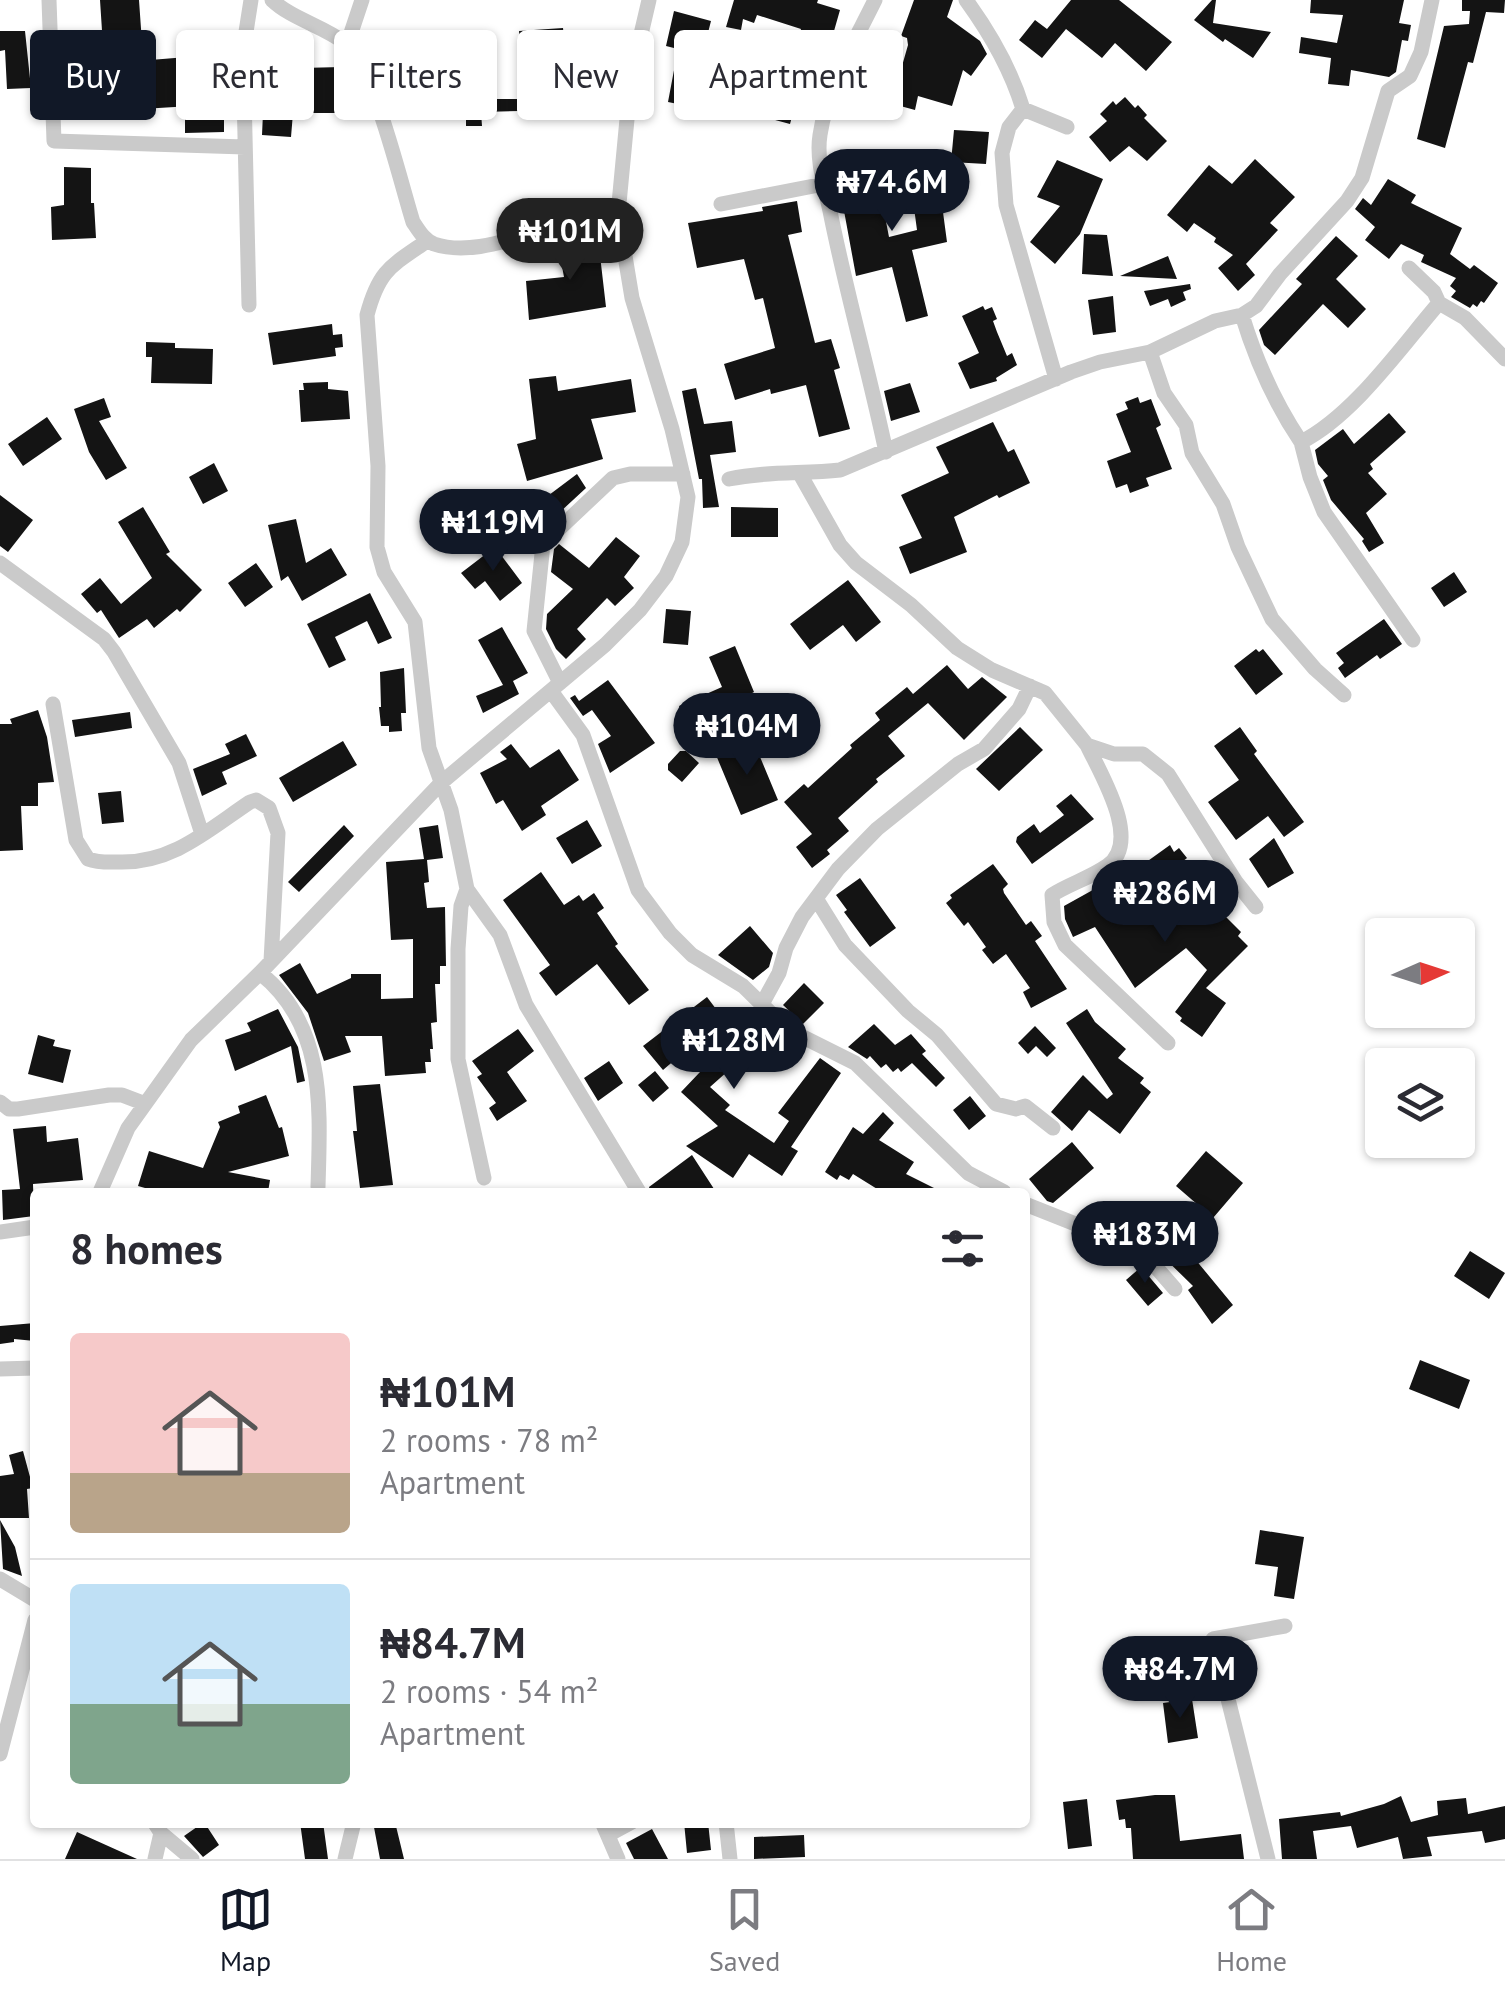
<!DOCTYPE html>
<meta charset="utf-8">
<style>
:root{--surface:#fff;--page:#f7f7f7;--text:#2b2b33;--muted:#7c7c81;--line:#e1e1e2;--accent:#111827}
body{margin:0;font-family:"PT Sans",sans-serif;background:var(--page);color:var(--text);height:100vh;display:flex;flex-direction:column;font-size:38px;white-space:nowrap}
*{box-sizing:border-box;margin:0}
p{font-size:32px;color:var(--muted)}
.icon{flex:none;width:55px;height:55px;fill:none;stroke:currentColor;stroke-width:2;stroke-linecap:round;stroke-linejoin:round}
.map{position:relative;flex:1;overflow:hidden}
.panel{position:absolute;left:30px;top:1188px;width:1000px;height:640px;display:flex;flex-direction:column;background:var(--surface);border-radius:10px;box-shadow:0 2px 8px #0004}
.panel>*{flex:none}
.top-card{position:absolute;left:30px;top:30px;width:1000px;height:90px;display:flex;gap:20px}
.needle{width:65px;rotate:87deg}
.buttons{position:absolute;left:1365px;top:918px;display:grid;gap:20px}
.buttons a{display:grid;place-items:center;width:110px;height:110px;border-radius:10px;background:var(--surface);box-shadow:0 2px 8px #0004;font-size:50px}
.price{position:absolute;translate:-50% -85px;padding:0 22px;border-radius:35px;background:var(--accent);color:#fff;font-size:32px;line-height:65px;filter:drop-shadow(0 2px 5px #0008)}
.price::after{content:'';position:absolute;left:50%;top:60px;width:30px;height:22px;margin-left:-15px;background:inherit;clip-path:polygon(0 0,100% 0,50% 100%)}
.price.on{background:#222;color:#fff}
ul{padding:0;list-style:none}
li{display:flex;align-items:center;gap:30px;height:250px;padding:0 40px}
li+li{border-top:2px solid var(--line)}
li span{display:grid;place-items:center;flex:none;width:280px;height:200px;border-radius:10px;color:#555}
li>.icon{margin-inline-start:auto}
span .icon{width:120px;height:120px;fill:#fffc;stroke-width:1}
li b{font-size:42px}
h2{display:flex;justify-content:space-between;align-items:center;height:120px;padding:0 40px;font-size:42px}
.chip{padding:0 35px;border-radius:10px;background:var(--surface);box-shadow:0 2px 8px #0004;font-size:35px;line-height:90px}
.chip.on{background:var(--accent);color:#fff}
.menu{display:flex;justify-content:space-around;align-items:center;height:140px;border-top:2px solid var(--line);background:var(--surface);font-size:28px;color:var(--muted)}
.menu a{display:grid;justify-items:center;gap:5px}
.menu .on{color:var(--accent)}
.map>svg:first-child{display:block}
</style>
<div class="map">
<svg width="1505" height="1859" viewBox="0 0 1505 1859">
<rect width="100%" height="100%" fill="#fff"/>
<!-- building -->
<path fill="#141414" d="M100,0H139L142,43L103,46Z
M734,0H818L817,3L840,10L832,38L817,34L799,115L793,113L790,124L749,113L752,100L746,98L751,78L785,87L801,29L757,15L754,23L743,19L741,30L726,27Z
M914,0H953L947,17L980,41L987,54L971,76L963,70L952,106L918,96L915,110L871,98L879,68L900,73L908,45L907,38L901,36Z
M1071,0H1119L1172,42L1146,71L1115,43L1102,58L1066,29L1042,58L1019,40L1035,20L1047,29Z
M1212,0H1216L1213,23L1271,32L1253,58L1225,39L1223,42L1194,20Z
M1311,0H1404L1399,23L1411,25L1408,41L1402,40L1396,72L1389,77L1351,70L1349,86L1328,84L1331,58L1299,53L1301,37L1337,43L1343,15L1310,13Z
M1462,0H1505L1504,13L1486,12L1473,63L1468,62L1445,148L1417,139L1444,26L1469,24L1470,11H1462Z
M674,11L711,21L697,76L728,82L722,113L668,102L678,49L666,46Z
M563,28L565,47L607,51L602,110L576,106L577,101L572,102L580,81L582,63L554,65L556,102L519,104L518,100L519,111L481,112L482,126H466V114H460L454,82L479,80L480,99H518L517,71L522,70L519,31Z
M0,31H25L31,88L7,89L5,50L0,51Z
M187,57L191,106L142,109L138,61Z
M342,67V113H293L291,137L262,135L264,91L301,93V68Z
M1125,97L1135,108L1138,105L1147,115L1144,118L1167,141L1147,161L1129,146L1110,162L1089,137L1107,121L1100,114L1113,101L1116,105Z
M224,115V132L185,133V116Z
M954,130L989,132L986,164L951,162Z
M1255,159L1295,197L1270,223L1278,230L1246,264L1255,275L1238,291L1218,268L1233,255L1214,242L1216,238L1194,223L1187,232L1167,215L1209,165L1232,184Z
M1057,160L1103,179L1080,234L1055,264L1030,242L1060,206L1037,197Z
M64,167L91,168V203H94L96,238L52,240L51,207L64,205Z
M876,170L889,237L917,230L910,178L938,175L947,242L912,250L928,316L906,322L892,267L856,276L838,178Z
M1388,179L1416,195L1411,203L1462,228L1450,254L1470,269L1474,265L1498,283L1484,303L1481,301L1477,307L1473,304L1470,308L1451,297L1456,291L1450,286L1456,278L1421,262L1424,255L1401,244L1389,259L1365,240L1375,227L1355,209L1363,198L1371,205Z
M797,201L802,232L788,235L815,343L831,339L840,368L834,370L850,429L819,437L806,385L771,394L770,389L735,400L724,364L775,348L763,298L755,300L744,259L697,268L688,223L763,211L762,207Z
M1084,234L1107,235L1113,276L1082,274Z
M1336,236L1358,256L1336,279L1366,309L1348,328L1323,304L1275,355L1264,345L1259,330L1302,284L1296,279Z
M598,238L606,307L529,320L526,281L564,277L558,245Z
M1168,256L1177,279L1120,276Z
M1190,284L1191,289L1183,292L1186,300L1171,307L1168,299L1150,306L1144,291Z
M1113,296L1116,332L1093,335L1088,300Z
M983,306L985,310L992,307L997,319L993,321L997,332L1007,356L1012,353L1017,365L996,378L997,381L970,389L958,363L979,353L962,316Z
M332,324L333,335L342,334L343,347L335,348L336,356L273,365L268,333Z
M146,342L175,343V348L213,349L212,384L151,383L152,357H146Z
M556,376L558,391L631,379L636,412L591,419L603,459L527,481L517,444L536,439L529,379Z
M328,382V389L348,391L350,419L301,422L299,390H304L303,383Z
M910,383L920,412L891,421L884,391Z
M696,388L704,424L732,421L736,452L710,455L719,507L703,508L702,479H699L682,391Z
M1138,397L1140,403L1151,399L1161,425L1156,428L1172,469L1146,478L1149,486L1130,493L1127,484L1116,488L1107,461L1131,452L1116,414L1128,409L1125,402Z
M104,398L111,417L99,421L127,468L106,480L89,452L74,409Z
M1389,413L1406,432L1370,464L1373,469L1368,473L1387,494L1366,513L1384,543L1369,552L1362,541L1364,539L1331,500L1323,480L1328,476L1318,464L1315,450L1343,429L1354,444Z
M47,417L62,439L23,466L8,444Z
M993,422L1008,452L1014,449L1030,483L999,498L997,495L954,517L967,552L910,574L899,547L922,538L901,495L949,473L936,447Z
M214,463L228,491L203,504L189,477Z
M577,474L586,488L546,525L533,507Z
M0,495L33,520L8,552L0,546Z
M143,507L170,552L166,554L202,590L180,612L177,609L154,628L147,619L119,638L101,610L97,613L81,594L100,578L121,604L152,578L118,522Z
M731,507L778,508V537H731Z
M296,519L306,563L331,548L347,575L302,601L288,576L281,581L268,525Z
M616,537L640,556L624,577L634,588L615,606L607,598L577,629L586,639L566,659L556,649L546,629L547,614L573,589L551,572L554,549L559,544L589,568Z
M495,547L522,583L500,601L485,581L475,589L461,573Z
M256,563L273,587L245,607L228,583Z
M1454,572L1467,592L1444,607L1431,588Z
M848,580L881,622L856,642L843,625L810,650L790,624Z
M370,593L392,638L378,644L367,621L335,637L346,660L329,668L307,624Z
M666,609L691,611L688,645L663,643Z
M1384,619L1402,644L1380,659L1377,655L1345,678L1338,668L1344,663L1336,653Z
M502,627L528,673L513,681L519,694L483,713L476,696L503,685L478,640Z
M735,646L754,692L732,704L726,696L686,722L679,706L722,687L709,657Z
M1256,649L1259,652L1263,649L1283,674L1256,695L1234,666Z
M947,665L968,689L982,677L1007,697L964,740L928,703L888,736L905,756L876,779L878,782L838,818L849,831L827,850L830,854L812,868L796,847L812,834L784,802L804,784L808,788L852,748L850,745L880,720L875,713L907,687L913,694Z
M404,668L406,713H401L402,731L389,732V726H381L379,707H381L380,672Z
M608,680L655,743L610,773L598,744L611,736L592,710L583,716L570,698L575,695L579,701Z
M38,710L47,737L54,782L38,783V806H21L23,850L0,851V724H12L10,719Z
M130,712L132,728L75,737L72,720Z
M1020,727L1043,750L999,791L976,769Z
M1240,727L1257,751L1254,754L1304,822L1284,837L1268,816L1236,840L1208,802L1239,780L1214,746Z
M246,734L257,756L222,772L227,784L202,796L193,769L230,754L225,744Z
M753,740L778,800L741,815L716,755Z
M343,741L357,765L293,802L279,778Z
M511,744L530,768L559,749L579,780L541,806L546,815L522,831L503,800L496,804L480,773L507,759L500,752Z
M680,751H686L699,763L682,782L668,770V764Z
M121,791L124,822L102,824L98,793Z
M1071,794L1094,819L1032,864L1016,842L1017,837L1034,824L1040,833L1064,815L1056,806Z
M587,820L602,846L572,864L556,838Z
M344,825L354,836L299,892L288,882Z
M438,825L443,858L427,860L429,882L424,883L427,908L445,907L446,966H440V984H435L437,1022L431,1023L433,1049H430L431,1062H425L426,1073L385,1076L382,1036H345L351,1052L324,1061L308,1013L279,975L300,963L317,994L351,978V974H381V999L413,998V939L391,940L386,862L424,859L419,828Z
M1274,838L1294,873L1268,888L1249,859Z
M1170,845L1174,852L1179,848L1187,858L1182,862L1191,874L1164,893L1145,863Z
M993,864L1008,884L1003,889L1004,893L1026,925L1031,921L1042,936L1035,941L1067,989L1031,1008L1023,992L1030,988L1006,954L993,964L982,950L986,947L968,922L964,926L946,903L952,898L950,895Z
M541,872L564,905L579,895L583,901L594,893L604,908L597,913L618,944L615,946L649,990L629,1005L597,964L556,996L539,973L550,965L503,900Z
M860,878L896,928L870,947L844,912L847,910L836,895Z
M1100,886L1102,889L1107,887L1124,925L1132,920L1135,925L1163,902L1176,919L1212,889L1228,910L1223,914L1241,932L1238,936L1248,946L1206,988L1226,1003L1202,1037L1180,1021L1182,1018L1175,1012L1207,970L1186,948L1135,988L1095,927L1073,937L1065,919L1064,906Z
M750,926L773,953L769,967L753,980L718,955Z
M804,983L824,1003L803,1024L783,1005Z
M707,997L728,1025L724,1028L747,1054L710,1087L730,1105L725,1110L774,1143L789,1121L778,1113L820,1058L841,1073L791,1147L798,1151L782,1176L749,1154L733,1178L686,1146L718,1126L681,1092L700,1072L684,1052L663,1070L643,1046Z
M278,1009L298,1047L305,1081L297,1083L291,1046L235,1071L225,1040L251,1031L247,1023Z
M1087,1009L1095,1022L1126,1049L1118,1058L1144,1078L1140,1083L1151,1092L1120,1134L1089,1110L1072,1131L1051,1112L1083,1075L1107,1099L1113,1094L1066,1023Z
M874,1024L895,1045L911,1034L926,1051L922,1054L945,1078L936,1087L912,1063L901,1072L898,1068L893,1072L886,1064L881,1068L870,1056L867,1059L848,1047Z
M1035,1026L1056,1048L1047,1057L1036,1046L1028,1054L1018,1043Z
M518,1029L534,1051L507,1072L527,1101L497,1121L489,1108L496,1103L477,1077L482,1074L472,1061Z
M38,1035L55,1040L53,1046L71,1050L63,1083L28,1074Z
M609,1061L623,1083L598,1101L584,1078Z
M655,1071L669,1088L653,1102L638,1085Z
M380,1084L393,1185L360,1188L353,1131H357L353,1086Z
M266,1095L279,1128L282,1127L289,1156L228,1172L270,1180L268,1192H159L138,1186L149,1151L203,1168L220,1127L218,1122L240,1113L238,1106Z
M970,1096L986,1116L969,1130L953,1110Z
M883,1112L894,1123L879,1140L914,1162L906,1174L942,1192H882L853,1174L849,1180L840,1175L837,1180L825,1172L853,1127L863,1134Z
M46,1126L47,1142L78,1138L83,1180L33,1184L34,1216L3,1220L2,1190L20,1189L13,1129Z
M1072,1142L1094,1168L1053,1203L1047,1201L1029,1179Z
M1206,1151L1243,1183L1213,1218L1176,1186Z
M692,1155L716,1192H650L649,1187Z
M1157,1227L1170,1237L1179,1227L1204,1249L1195,1259L1233,1305L1212,1324L1188,1290L1193,1286L1147,1241Z
M1470,1251L1505,1273L1489,1299L1454,1276Z
M1141,1267L1163,1293L1148,1306L1126,1280Z
M35,1323V1341L14,1339V1342L0,1344V1326Z
M1420,1360L1470,1380L1459,1409L1409,1389Z
M23,1451L33,1488L27,1489L29,1518H0V1476L14,1474L9,1455Z
M0,1520L15,1547L22,1576L3,1569Z
M1260,1530L1304,1537L1294,1599L1274,1596L1278,1567L1255,1564Z
M1129,1652H1145L1144,1686H1128Z
M1192,1699L1198,1738L1168,1743L1163,1703Z
M1155,1795H1175L1180,1841L1241,1834L1244,1859H1133L1131,1828H1126L1125,1819L1119,1820L1116,1800Z
M1401,1796L1411,1822L1438,1815L1437,1801L1466,1798L1468,1814L1505,1806V1839L1485,1843L1482,1831L1427,1837L1432,1856L1403,1859L1398,1837L1357,1848L1351,1826L1313,1831L1317,1859H1282L1279,1819L1340,1812L1341,1816L1384,1804Z
M1087,1799L1092,1846L1068,1849L1063,1802Z
M204,1822L219,1845L203,1857L184,1836Z
M300,1822H323L328,1859H305Z
M373,1822H395L404,1859H380Z
M684,1822H708L711,1850L687,1853Z
M652,1829L668,1859H634L626,1843Z
M77,1832L137,1859H65Z
M804,1835L805,1857L754,1859V1837Z"/>
<g fill="none" stroke-linecap="round" stroke-linejoin="round">
<!-- minor -->
<path stroke="#cacaca" stroke-width="15" d="M49,0L54,141L245,147
M272,0C292,19 323,26 345,43C374,68 400,181 413,222C419,231 424,240 434,244C473,257 520,235 557,227C577,222 597,220 618,214
M875,0C854,43 827,87 820,135C816,160 825,187 830,211C846,292 869,371 886,452
M966,0C990,33 1011,69 1023,109L1067,127
M347,45L362,0
M1023,109L1009,127L1002,153L1006,205L1056,379
M721,204L824,184
M427,241C391,266 379,270 367,315L378,466L377,547L384,572L415,622L429,748L451,810L467,889L500,935L526,1005L639,1192
M1409,268L1434,292L1439,303
M249,305L243,51L251,0
M1242,315C1256,361 1274,402 1301,442C1353,416 1401,347 1439,303L1465,318L1505,359
M1150,352L1164,393L1186,425L1192,453L1223,504L1238,547L1272,619L1315,669L1344,695
M1301,442L1310,477L1324,512L1413,640
M800,474L840,545L856,563L911,605L957,648L992,670L1045,693L1087,745L1114,754H1143L1168,774L1236,882L1256,907
M729,479C766,471 803,474 840,470L1071,372L1100,362L1150,352L1215,321L1242,315L1256,306L1280,274L1347,201L1362,178L1388,91L1410,76L1421,52L1432,0
M0,563L104,639L114,652L179,763L202,834
M560,683L534,631L543,544L613,478L630,474H683
M551,691L583,735L638,890L670,933L692,955L743,986L787,1029L855,1063L968,1173L1004,1192
M53,704L76,840L88,859C98,863 109,862 120,862C173,863 208,830 250,802L256,800L269,808L278,833L271,961
M1087,745C1100,773 1143,842 1107,866C1090,878 1069,884 1052,895L1054,922L1065,945L1168,1043
M467,889L461,906L458,949V1059L484,1178
M817,900L845,945L908,1011L937,1035L996,1104L1016,1109L1025,1106L1053,1128
M260,973C327,1026 320,1111 318,1187
M761,1006L779,973L786,948L802,917L838,869L877,829L958,764L984,749L1019,709L1030,686
M0,1102L9,1109H18L109,1095H122L143,1103
M100,1192L128,1128L191,1040L260,973L442,782L605,645L640,610L666,576L682,542L688,497L672,429L632,298L618,214L631,77L649,0
M1025,1204L1141,1250L1175,1289
M0,1232L35,1227
M0,1369L35,1368
M0,1579L35,1600
M0,1754L35,1620
M154,1822L161,1833L192,1859
M602,1822L618,1859
M726,1822L730,1859
M608,1835L632,1822
M155,1859L161,1833
M345,1859L354,1822
M1268,1859L1213,1639L1285,1626"/>
</g>
</svg>
<div class="buttons">
<a><svg class="needle" viewBox="-14 -14 28 28"><path d="M0-13l5 13h-10z" fill="#e53935"/><path d="M0 13l5-13h-10z" fill="#7c7c81"/></svg></a>
<a><svg class="icon" aria-label="layers" viewBox="0 0 24 24"><path d="M12 4l9 5-9 5-9-5zM3 14l9 5 9-5"/></svg></a>
</div>
<b class="price" style="left:892px;top:234px">₦74.6M</b>
<b class="price on" style="left:570px;top:283px">₦101M</b>
<b class="price" style="left:493px;top:574px">₦119M</b>
<b class="price" style="left:747px;top:778px">₦104M</b>
<b class="price" style="left:1165px;top:945px">₦286M</b>
<b class="price" style="left:734px;top:1092px">₦128M</b>
<b class="price" style="left:1145px;top:1286px">₦183M</b>
<b class="price" style="left:1180px;top:1721px">₦84.7M</b>
<div class="top-card">
<a class="chip on">Buy</a>
<a class="chip">Rent</a>
<a class="chip">Filters</a>
<a class="chip">New</a>
<a class="chip">Apartment</a>
</div>
<section class="panel">
<h2>8 homes<svg class="icon" aria-label="filters" viewBox="0 0 24 24"><path d="M4 7h16M4 17h16"/><circle cx="9" cy="7" r="2"/><circle cx="15" cy="17" r="2"/></svg></h2>
<ul>
<li><span style="background:linear-gradient(#f6c9c9 70%,#b9a48a 0)"><svg class="icon" aria-label="home" viewBox="0 0 24 24"><path d="M3 11l9-7 9 7M6 9v11h12V9"/></svg></span><div><b>₦101M</b><p>2 rooms · 78 m²</p><p>Apartment</p></div></li>
<li><span style="background:linear-gradient(#bfe0f5 60%,#7fa58c 0)"><svg class="icon" aria-label="home" viewBox="0 0 24 24"><path d="M3 11l9-7 9 7M6 9v11h12V9"/></svg></span><div><b>₦84.7M</b><p>2 rooms · 54 m²</p><p>Apartment</p></div></li>
</ul>
</section>
</div>
<nav class="menu">
<a class="on"><svg class="icon" aria-label="map" viewBox="0 0 24 24"><path d="M3 6l6-2 6 2 6-2v14l-6 2-6-2-6 2zM9 4v14M15 6v14"/></svg>Map</a>
<a><svg class="icon" aria-label="saved" viewBox="0 0 24 24"><path d="M7 4h10v16l-5-4-5 4z"/></svg>Saved</a>
<a><svg class="icon" aria-label="home" viewBox="0 0 24 24"><path d="M3 11l9-7 9 7M6 9v11h12V9"/></svg>Home</a>
</nav>
